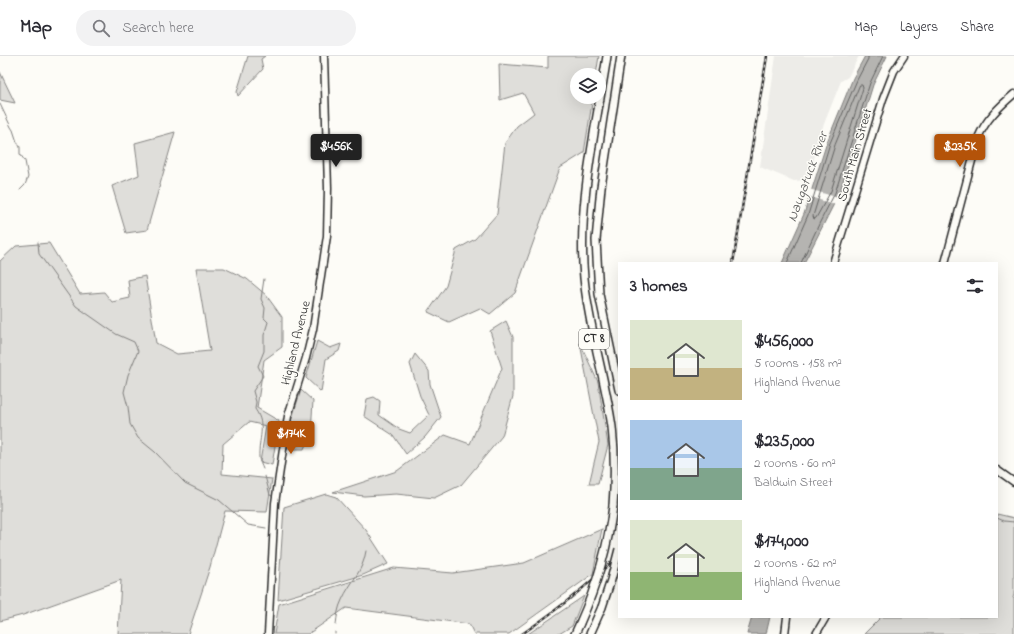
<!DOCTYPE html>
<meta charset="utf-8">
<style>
:root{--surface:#fff;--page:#f2f2f3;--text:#2b2b33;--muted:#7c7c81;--line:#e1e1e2;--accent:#b45309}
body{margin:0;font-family:"Indie Flower",sans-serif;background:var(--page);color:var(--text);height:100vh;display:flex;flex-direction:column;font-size:15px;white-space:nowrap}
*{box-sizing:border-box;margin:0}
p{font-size:13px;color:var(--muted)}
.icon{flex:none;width:22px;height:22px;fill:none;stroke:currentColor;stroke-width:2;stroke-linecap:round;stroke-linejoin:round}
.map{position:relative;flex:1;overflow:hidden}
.panel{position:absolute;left:618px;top:206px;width:380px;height:356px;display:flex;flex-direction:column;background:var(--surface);border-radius:0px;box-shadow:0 4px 16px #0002}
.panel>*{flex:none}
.buttons{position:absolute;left:570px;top:12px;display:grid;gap:8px}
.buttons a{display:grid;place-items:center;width:36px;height:36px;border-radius:50%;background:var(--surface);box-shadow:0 4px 16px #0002;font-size:20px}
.price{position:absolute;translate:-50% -34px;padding:0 9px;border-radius:4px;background:var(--accent);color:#fff;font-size:13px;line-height:26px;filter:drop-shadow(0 1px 2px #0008)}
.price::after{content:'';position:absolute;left:50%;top:24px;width:12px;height:9px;margin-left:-6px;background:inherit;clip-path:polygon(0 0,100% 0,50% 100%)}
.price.on{background:#222;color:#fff}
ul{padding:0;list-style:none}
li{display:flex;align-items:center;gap:12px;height:100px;padding:0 12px}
li span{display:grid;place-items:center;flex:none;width:112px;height:80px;border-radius:0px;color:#555}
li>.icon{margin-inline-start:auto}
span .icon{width:48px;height:48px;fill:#fffc;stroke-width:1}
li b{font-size:17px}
h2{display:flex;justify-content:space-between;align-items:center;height:48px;padding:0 12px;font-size:17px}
header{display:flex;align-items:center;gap:24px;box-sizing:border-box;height:56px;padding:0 20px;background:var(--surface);border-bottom:1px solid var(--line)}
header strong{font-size:19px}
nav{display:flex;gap:22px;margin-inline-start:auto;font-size:14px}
.search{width:280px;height:36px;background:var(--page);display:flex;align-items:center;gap:10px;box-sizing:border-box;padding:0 14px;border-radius:22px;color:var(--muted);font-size:15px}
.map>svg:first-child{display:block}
</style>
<header>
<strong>Map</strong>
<div class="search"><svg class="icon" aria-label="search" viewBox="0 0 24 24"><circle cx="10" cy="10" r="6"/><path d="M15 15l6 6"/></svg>Search here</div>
<nav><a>Map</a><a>Layers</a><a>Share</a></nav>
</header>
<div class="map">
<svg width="1014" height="578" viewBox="0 0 1014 578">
<rect width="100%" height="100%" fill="#fdfcf7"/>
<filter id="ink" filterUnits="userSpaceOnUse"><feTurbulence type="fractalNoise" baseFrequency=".025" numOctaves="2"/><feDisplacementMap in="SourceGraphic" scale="8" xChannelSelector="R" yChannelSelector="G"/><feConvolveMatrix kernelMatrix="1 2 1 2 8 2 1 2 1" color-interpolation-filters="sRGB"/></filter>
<g filter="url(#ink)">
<!-- built -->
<path fill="#edece8" d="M776,0H859L848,21L841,25L820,78L809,124L794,125L760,111Z"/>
<!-- green -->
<path fill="#dfdeda" stroke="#858482" d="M248,0H265L261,3L263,13L238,40L237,36Z
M548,0H599L596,19H577V41H593L584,97L560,112L515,237L490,258L480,252L449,266L428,256L446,230L456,194L475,183L497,158L505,87L517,70L534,57L523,37L500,44L499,8L548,12Z
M0,16L15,47L0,44Z
M175,76L147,174L126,177L112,130L139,119L135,87Z
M49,187L80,238L104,236L112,246L130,242L128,224L145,220L156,287L177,298L210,295L196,212H224L247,223L266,239L282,261V291L264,304L257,352L279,365L272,409L260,406L266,370L249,366L223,388L222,418L272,423L267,456L225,455L210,511L188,578H118L121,524L23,559L0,565V205L16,190Z
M506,265L513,281V340L502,380L461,429L434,442L396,438L364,440L333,436L397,415L445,379L470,388L502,312L490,275Z
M317,285L330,292L341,288L339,295L326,303L321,336L306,322Z
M580,287L598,326L608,389L598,428H589L599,386Z
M415,298L429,315L430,328L441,361L425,381L406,398L393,379L364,360L367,343L374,341L380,345L379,359L399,373L410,377L429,359L420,340L410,308Z
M301,334L313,345L311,376L304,393H287L291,365Z
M326,438L336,441L366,474L388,508L363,519L278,544L284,451Z
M997,458L1014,462V538L1013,542L1014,543V578H864L881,561H997Z
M602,473L593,518L509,578H474L469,568L346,552L308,578H274L279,548L394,512L453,517L524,507Z
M584,540L572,570L559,578H528Z"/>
<!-- water -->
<path fill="#b5b4b1" stroke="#7e7d7b" d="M865,0H887L873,29L839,138L804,207H782L804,158L827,86L853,22Z
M752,561H770L766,578H747Z"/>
<!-- pier -->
<path fill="#fdfcf7" d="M809,133L839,142L836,149L807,140Z"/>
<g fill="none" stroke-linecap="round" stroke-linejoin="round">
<!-- shore -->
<path stroke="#626261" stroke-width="1" d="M860,29H862L863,32L831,135L816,162L814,163L813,160L835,89Z
M787,207L808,159L830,87L857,24L868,3V0
M801,207L820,166L835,137L870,27L883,0"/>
<!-- stream -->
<path stroke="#7e7d7b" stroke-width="1" d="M0,48L11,71L13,74L17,86L20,91V98L25,105L28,121L25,129L20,134
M38,186L39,198L76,250L116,278L134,286L138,295L128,319L124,336L128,351L130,368L138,382L155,396L185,427L219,444L248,469L266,472
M263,413C262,410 259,405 259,402C258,383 267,370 255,353L256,346L253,335L263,320L258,310L264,295V279L268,266L264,262L265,252L261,243L264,223
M265,420L270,439L272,440
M997,462L1004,465L1014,466
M336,569C337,560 338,552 342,544C350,526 363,516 366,495
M335,578V576"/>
<!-- major casing -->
<g stroke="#2b2b2b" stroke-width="9">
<path id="major" d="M833,207L883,43L894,15L904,0
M945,207L978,82C986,63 999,51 1014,38
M997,414L1014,426
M268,578L275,447L288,360L306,302L313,273L327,180L328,132L324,0
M785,578L787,561
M816,578L826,561"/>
</g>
<!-- highway casing -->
<g stroke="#2b2b2b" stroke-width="10">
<path id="highway" d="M607,0C596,72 577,150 584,222C589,273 605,321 612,371C615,397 615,424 613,450
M619,334L599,238L596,184L601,131L621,0
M575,578L580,567
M590,578L602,551"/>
</g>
<!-- major -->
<use href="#major" stroke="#fdfcf7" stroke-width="6"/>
<!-- highway -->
<use href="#highway" stroke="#fdfcf7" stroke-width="7"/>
<!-- rail casing -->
<g stroke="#2b2b2b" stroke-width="2.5">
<path id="rail" d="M733,207L767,0
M522,578C557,554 590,529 619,498"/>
</g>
<!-- rail -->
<use href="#rail" stroke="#fdfcf7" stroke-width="1" stroke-dasharray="3" stroke-linecap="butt"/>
<!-- highway-bridge casing -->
<g stroke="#2b2b2b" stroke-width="10" stroke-linecap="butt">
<path id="highway-bridge" d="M602,551L611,524L619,493
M580,567C597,529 608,491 613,450"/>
</g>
<!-- highway-bridge -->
<use href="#highway-bridge" stroke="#fdfcf7" stroke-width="7"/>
</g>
</g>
<g text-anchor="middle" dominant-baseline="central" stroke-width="3" stroke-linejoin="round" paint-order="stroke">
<!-- shield labels -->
<rect fill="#fdfcf7" stroke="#6a6a68" stroke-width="1" x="579" y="273" width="30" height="20" rx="3"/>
<g font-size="12" font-weight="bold" fill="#2b2b2b">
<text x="594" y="283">CT 8</text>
</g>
<!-- street labels -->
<g font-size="13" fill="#2b2b2b" stroke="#fdfcf7">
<text transform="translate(855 99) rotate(-74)">South Main Street</text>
<text transform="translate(296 287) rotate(-76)">Highland Avenue</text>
</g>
<!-- water labels -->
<g font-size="14" font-style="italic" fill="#5b5b5a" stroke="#fdfcf7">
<text transform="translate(808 121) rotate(-70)">Naugatuck River</text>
</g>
</g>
</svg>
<div class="buttons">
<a><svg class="icon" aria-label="layers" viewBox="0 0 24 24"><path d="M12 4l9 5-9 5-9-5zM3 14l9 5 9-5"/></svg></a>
</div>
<b class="price on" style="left:336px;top:112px">$456K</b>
<b class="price" style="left:960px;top:112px">$235K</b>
<b class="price" style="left:291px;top:399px">$174K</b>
<section class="panel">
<h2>3 homes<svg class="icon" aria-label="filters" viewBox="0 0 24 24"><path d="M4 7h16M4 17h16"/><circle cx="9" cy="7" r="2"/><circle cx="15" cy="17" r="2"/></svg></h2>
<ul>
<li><span style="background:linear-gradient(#dfe7d0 60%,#c2b280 0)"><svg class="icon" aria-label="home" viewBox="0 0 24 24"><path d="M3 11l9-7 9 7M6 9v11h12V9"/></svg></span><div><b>$456,000</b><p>5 rooms · 158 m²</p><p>Highland Avenue</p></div></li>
<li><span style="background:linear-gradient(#a9c7e8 60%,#7fa58c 0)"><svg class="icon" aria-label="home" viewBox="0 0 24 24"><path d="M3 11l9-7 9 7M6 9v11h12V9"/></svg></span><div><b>$235,000</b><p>2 rooms · 60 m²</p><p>Baldwin Street</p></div></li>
<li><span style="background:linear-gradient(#dfe7d0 65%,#8fb573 0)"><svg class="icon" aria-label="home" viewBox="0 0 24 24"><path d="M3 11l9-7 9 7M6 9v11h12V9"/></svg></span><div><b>$174,000</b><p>2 rooms · 62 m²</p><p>Highland Avenue</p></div></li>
</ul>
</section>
</div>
